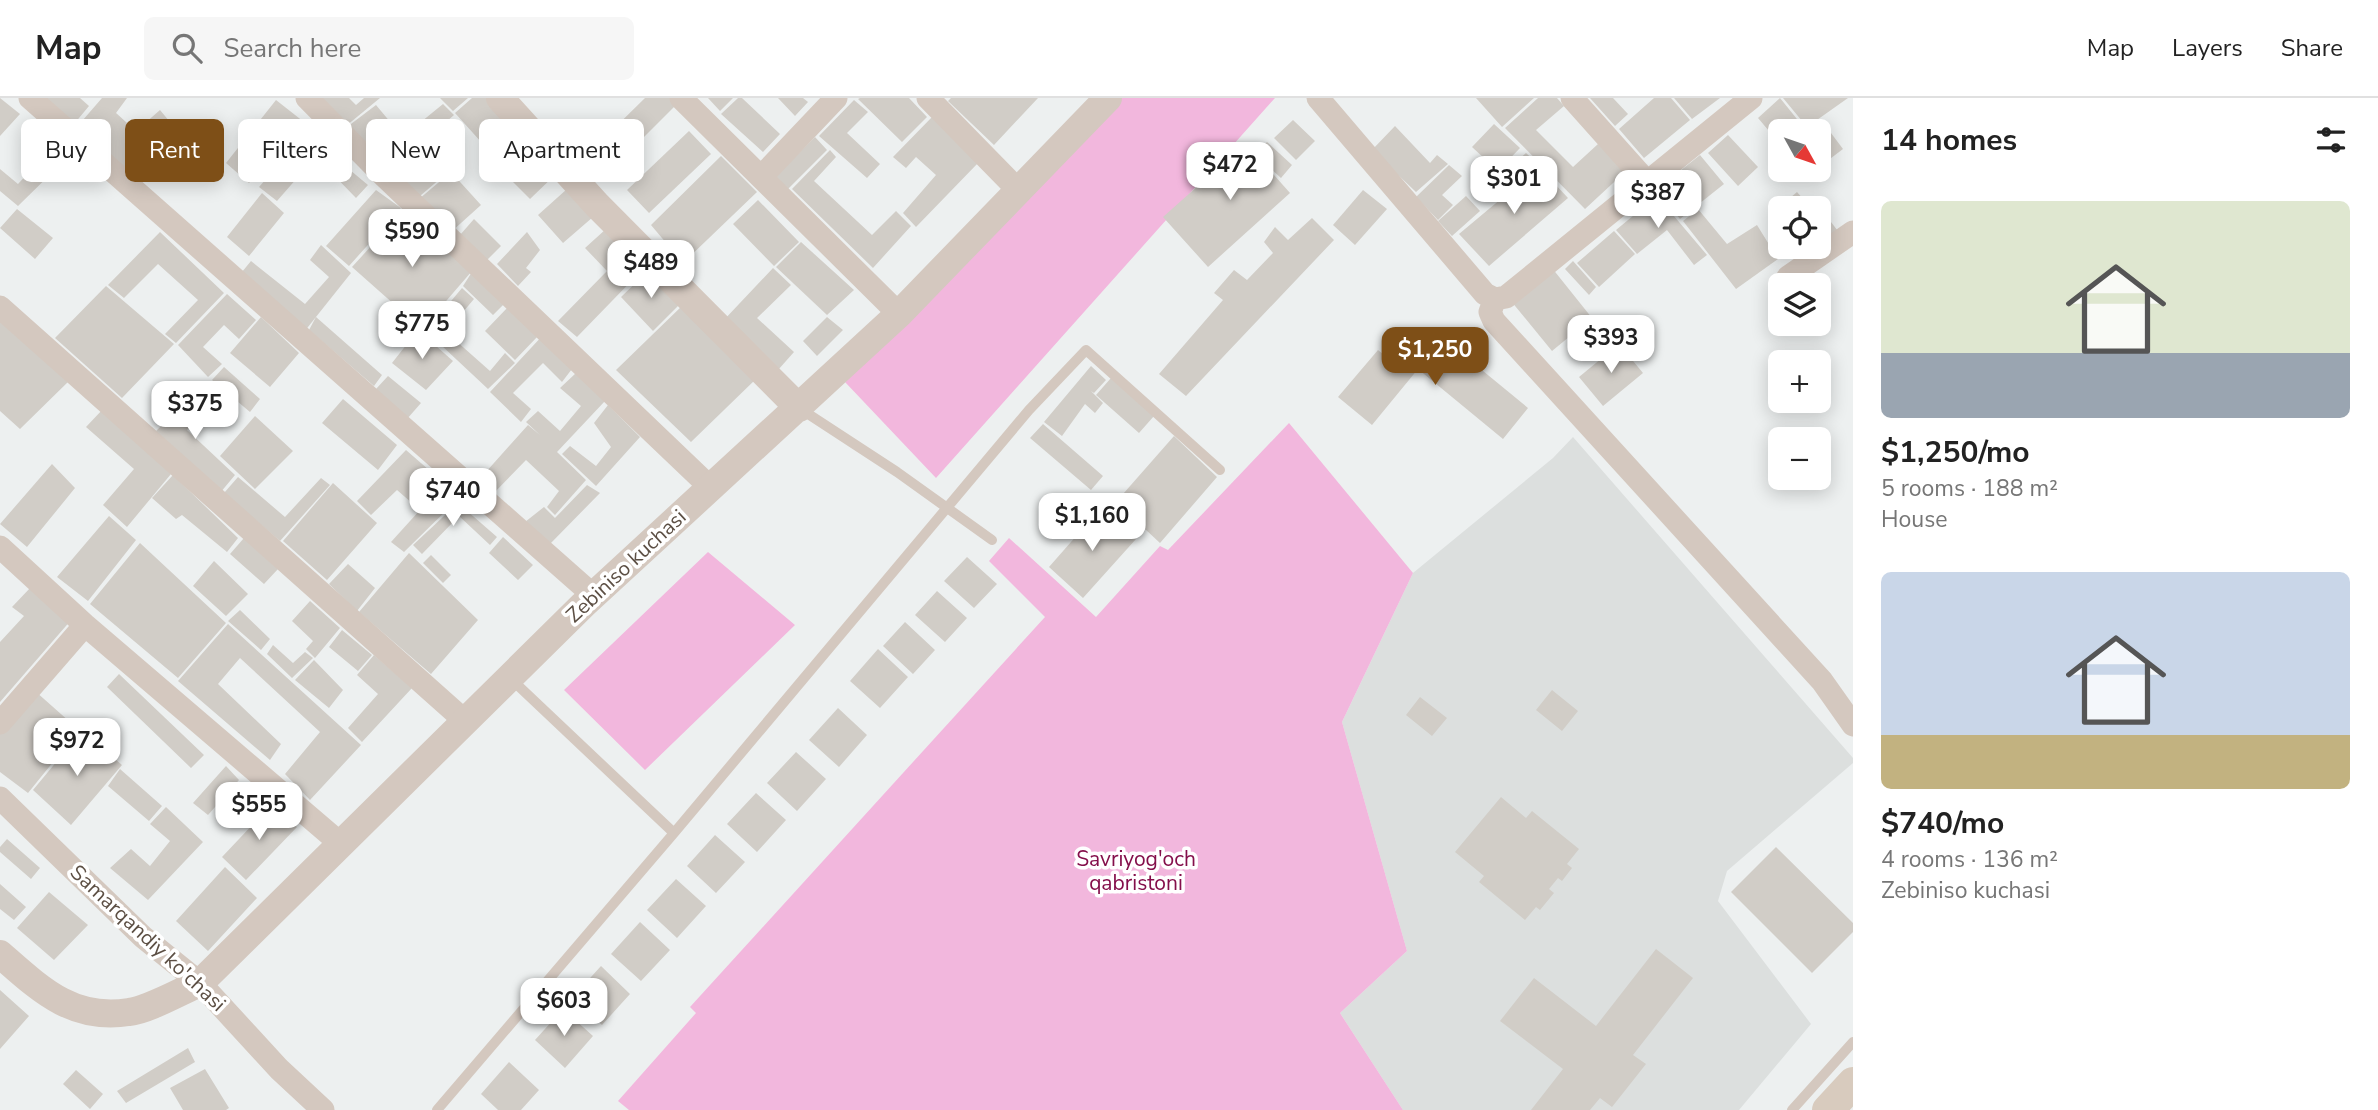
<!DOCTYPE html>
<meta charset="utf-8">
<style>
:root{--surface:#fff;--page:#f6f6f6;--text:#222;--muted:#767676;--line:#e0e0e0;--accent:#7e4f17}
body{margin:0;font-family:"Nunito Sans",sans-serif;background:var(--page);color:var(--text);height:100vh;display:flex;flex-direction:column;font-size:26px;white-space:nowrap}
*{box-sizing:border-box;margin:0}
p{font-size:23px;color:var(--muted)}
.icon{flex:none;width:38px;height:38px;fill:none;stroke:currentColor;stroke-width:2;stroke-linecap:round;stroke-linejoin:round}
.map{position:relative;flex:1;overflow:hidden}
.sheet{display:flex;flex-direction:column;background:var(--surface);width:525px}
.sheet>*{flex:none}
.banner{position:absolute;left:21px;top:21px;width:665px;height:63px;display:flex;gap:14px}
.needle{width:46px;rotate:130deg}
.buttons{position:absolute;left:1768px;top:21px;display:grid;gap:14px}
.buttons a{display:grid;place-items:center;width:63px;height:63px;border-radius:10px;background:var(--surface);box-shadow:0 4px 18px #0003;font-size:35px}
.price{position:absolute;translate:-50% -60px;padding:0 16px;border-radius:14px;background:#fff;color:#222;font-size:23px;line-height:46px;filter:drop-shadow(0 2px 4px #0008)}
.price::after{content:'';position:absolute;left:50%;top:42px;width:21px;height:16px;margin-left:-10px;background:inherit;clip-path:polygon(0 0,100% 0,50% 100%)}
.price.current{background:var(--accent);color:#fff}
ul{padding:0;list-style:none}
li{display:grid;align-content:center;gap:14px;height:371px;padding:0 28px}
li span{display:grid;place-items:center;height:217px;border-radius:10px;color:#555}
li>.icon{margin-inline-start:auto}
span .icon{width:126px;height:126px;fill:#fffc;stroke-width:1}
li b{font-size:30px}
h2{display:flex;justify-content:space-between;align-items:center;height:84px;padding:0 28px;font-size:30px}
.tag{padding:0 24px;border-radius:10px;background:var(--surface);box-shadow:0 4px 18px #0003;font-size:24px;line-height:63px}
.tag.current{background:var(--accent);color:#fff}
header{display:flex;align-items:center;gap:42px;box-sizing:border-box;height:98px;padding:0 35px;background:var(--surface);border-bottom:2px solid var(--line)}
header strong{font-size:33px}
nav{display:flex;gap:38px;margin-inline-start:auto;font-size:24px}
.search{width:490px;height:63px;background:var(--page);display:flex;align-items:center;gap:18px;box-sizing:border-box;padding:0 24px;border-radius:10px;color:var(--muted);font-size:26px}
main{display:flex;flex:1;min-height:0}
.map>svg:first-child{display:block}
</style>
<header>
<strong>Map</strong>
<div class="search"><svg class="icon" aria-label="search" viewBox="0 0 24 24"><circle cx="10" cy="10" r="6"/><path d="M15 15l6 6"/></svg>Search here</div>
<nav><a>Map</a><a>Layers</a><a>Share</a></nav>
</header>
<main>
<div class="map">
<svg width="1853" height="1012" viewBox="0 0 1853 1012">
<rect width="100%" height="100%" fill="#edf0f0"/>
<!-- education -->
<path fill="#dcdfde" d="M1573,339L1853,660V665L1727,773L1718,803L1811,926L1739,1012H1403L1340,915L1407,853L1342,624L1413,475L1553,360Z"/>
<!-- green -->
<path fill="#f2b7dd" d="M1122,0H1275L936,380L845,284Z
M1289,325L1413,475L1342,624L1407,853L1340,915L1403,1012H629L618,1003L696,915L690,909L1045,519L989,463L1009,440L1096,519L1160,448L1168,452Z
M708,454L795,527L645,672L564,592Z"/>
<!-- building -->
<path fill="#d1cdc7" d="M0,0L20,16L0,38Z
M42,0H80L89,8L74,26Z
M102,0H127L116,15L136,33L160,12L170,24L129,75L76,30Z
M320,0H349L356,7L364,0H380L346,28Z
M440,0H468L453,13Z
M472,0H489L508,22L482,45L455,15Z
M645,0H671L677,6L602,81L583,61Z
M708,0H733L720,13Z
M738,0H742L780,36L763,54L721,16Z
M778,0H803L808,4L795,18Z
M860,0H909L927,19L902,44L858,1Z
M951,0H1038L994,47L948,3Z
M1476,0H1534L1502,29Z
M1538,0H1557L1564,8L1536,32L1573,69L1598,46L1626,73L1585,111L1505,30Z
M1590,0H1613L1628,16L1615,28Z
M1654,0H1671L1690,22L1644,60L1619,31Z
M1674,0H1720L1692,21Z
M1780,0L1805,31L1802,33H1780V46L1758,20Z
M1783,0H1848L1807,29Z
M276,2L304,24L249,85L226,65Z
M854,2L868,14L847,35L880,66L867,80L819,38Z
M443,6L454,17L416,50L405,37Z
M376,7L412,50L384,74L347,29Z
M933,18L979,64L916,129L903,115L936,77L916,59L906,70L893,59Z
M1293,22L1315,43L1296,62L1274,40Z
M1822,23L1843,51L1818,70V33H1807Z
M512,26L536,55L509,82L483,53Z
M1494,26L1520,50L1498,73L1472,49Z
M1395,28L1430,65L1437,57L1448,66L1416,94L1372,52Z
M309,29L330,52L317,66L296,44Z
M689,33L711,56L649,115L627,92Z
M1728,37L1758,69L1738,88L1708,55Z
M815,39L827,52L786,93L773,81Z
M1267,44L1292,67L1281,80L1259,60L1290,95L1208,169L1163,119L1246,45L1256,56Z
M54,47L69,58L18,108L0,93V71L18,86Z
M294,49L312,63L277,103L259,89Z
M830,52L836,59L814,83L872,137L896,113L911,128L873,170L792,91Z
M413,54L441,80L413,104L386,75Z
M1526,55L1538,66L1503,96L1493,84Z
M332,57L368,87L356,100L323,66Z
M1700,57L1724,86L1680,121L1656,92Z
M721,58L757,94L683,165L651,127Z
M539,59L556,76L530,101L513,84Z
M1449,67L1462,78L1442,97L1453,107L1438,122L1416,99Z
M1539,69L1568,100L1489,168L1459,136Z
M451,74L481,107L451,134L419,101Z
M567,91L593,119L563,145L538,117Z
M376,92L401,110L349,168L326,148Z
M1363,92L1387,111L1355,147L1333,127Z
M1797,94L1811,110H1780V116L1776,112Z
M262,95L284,115L249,158L227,139Z
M1466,98L1480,113L1452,138L1438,123Z
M1657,98L1707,157L1694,167L1667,132L1637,156L1616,132Z
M758,102L799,144L774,168L733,126Z
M17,111L53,140L35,161L0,130Z
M405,111L472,173L422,231L352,169Z
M1698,111L1727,146L1757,127L1778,161L1736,191L1683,123Z
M1312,120L1334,142L1186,298L1159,276L1223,202L1214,195L1234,172L1247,182L1273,155L1264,144L1275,129L1288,142Z
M474,121L501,148L486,163L460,137Z
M1831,124L1841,137L1813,159L1805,149H1818V135Z
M606,131L645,169L577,239L558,223L607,173L585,150Z
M1614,133L1635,156L1599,189L1577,165Z
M160,134L224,195L176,245L165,236L198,202L158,166L124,200L108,187Z
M527,134L540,152L526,170L531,174L518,188L497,166Z
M801,144L854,192L827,217L776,169Z
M321,147L351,175L304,234L237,180L251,163L305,206L329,179L310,162Z
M1573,163L1596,189L1589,197L1565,171Z
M773,170L791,187L757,220L794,254L778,272L722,224Z
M1552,170L1592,220L1552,253L1511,203Z
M649,172L681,205L653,233L621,199Z
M472,174L506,204L493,217L463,188Z
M106,188L174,246L122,300L55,240Z
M462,190L474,201L446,234L490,273L505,255L515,265L488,291L426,233Z
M227,196L256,222L239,241L224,227L203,249L222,266L208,279L178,247Z
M684,206L757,280L691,344L616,272Z
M508,209L538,238L515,262L485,233Z
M0,219L70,282L20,331L0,313Z
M261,219L299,255L270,289L230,255Z
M316,219L382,277L374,288L309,232Z
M827,219L843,232L817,258L803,243Z
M418,232L453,263L426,292L392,265Z
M544,236L575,267L562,284L543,265L513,295L531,311L521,324L490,294Z
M1438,236L1528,310L1503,341L1418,271L1372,327L1338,299L1378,252L1406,275Z
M1619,246L1643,275L1603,308L1579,279Z
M1091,268L1106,282L1094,295L1091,293L1103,305L1095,315L1085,306L1062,338L1044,324Z
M224,269L260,301L250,314L212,282Z
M576,275L605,303L557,354L586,382L555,417L547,409L559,393L526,362L492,397L477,384L528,327L540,337L526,324L538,313L560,333L581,308L560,290Z
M388,278L421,305L407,321L376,291Z
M1111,280L1154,318L1139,335L1096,297Z
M200,290L214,303L187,332L235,377L220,395L155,334Z
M343,301L397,347L378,372L322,325Z
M608,307L640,339L596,388L562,356L570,348L596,368L611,349L594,325Z
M103,311L171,376L127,429L103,407L134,371L86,329Z
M255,318L293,353L255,391L220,358Z
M1043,326L1103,378L1091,392L1030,340Z
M1174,338L1217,379L1160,445L1116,404Z
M406,352L460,399L404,454L391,444L420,412L397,392L371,417L357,403Z
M52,366L75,390L27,449L0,426Z
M173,377L238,440L227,454L182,417L176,421L152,400Z
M238,379L285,419L321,380L330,387L280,443L224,395Z
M333,385L377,425L327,482L283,443Z
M587,387L600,395L550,446L525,424L544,409L555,420Z
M458,405L497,439L490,447L459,418L422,456L413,447Z
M1100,411L1136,441L1083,500L1049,469Z
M109,418L136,442L88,503L57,479Z
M503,439L533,467L518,482L489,455Z
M244,440L278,471L264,486L230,456Z
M140,445L226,525L178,580L90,506Z
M409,455L478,522L431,576L359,514Z
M431,457L451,477L443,485L423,465Z
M967,459L997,486L974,510L944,483Z
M214,463L248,496L226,518L193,488Z
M348,466L375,490L357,513L329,486Z
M31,489L72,521L0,604V544L24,518L12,509Z
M937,493L967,520L945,544L915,517Z
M310,503L340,530L315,560L306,551L313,543L292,523Z
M240,512L270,541L261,552L228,523Z
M905,524L935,552L913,576L883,548Z
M228,526L361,647L310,702L285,676L320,634L240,560L218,586L281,646L270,662L178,583Z
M342,532L372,557L358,573L329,549Z
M273,547L293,565L305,554L313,560L292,580L267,556Z
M878,551L908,579L880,610L850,583Z
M374,557L412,590L362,644L348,630L378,596L357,577Z
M314,562L343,592L329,610L295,582Z
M119,576L204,657L191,670L107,589Z
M1552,592L1578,613L1562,633L1536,612Z
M35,593L79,632L28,695L0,674V636Z
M1420,599L1447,620L1432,638L1406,617Z
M838,610L867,637L839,669L809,642Z
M82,633L122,667L71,727L33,692Z
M796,654L826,681L797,713L767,685Z
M226,668L239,682L208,717L193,705Z
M120,671L162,708L149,723L108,688Z
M756,695L786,722L757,754L727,726Z
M1501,699L1526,720L1532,713L1579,751L1567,766L1572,770L1562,783L1558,780L1549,791L1554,795L1540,812L1536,809L1525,822L1479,784L1484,778L1455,754Z
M272,706L297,729L246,782L222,759Z
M166,709L203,744L148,802L110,770L131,751L150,768L170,743L150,726Z
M715,737L745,764L716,795L687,768Z
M7,741L40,770L31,781L0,754V749Z
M1776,749L1853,825V834L1812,875L1731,794Z
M225,769L257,800L208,853L176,823Z
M676,781L706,808L677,840L647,812Z
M0,786L26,809L14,822L0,811Z
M49,794L88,827L54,862L17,830Z
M640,824L670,852L641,883L611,856Z
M1656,851L1693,880L1633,957L1646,966L1612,1009L1600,1000L1590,1012H1531L1563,971L1500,923L1534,880L1596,928Z
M601,868L630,896L602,927L572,900Z
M0,892L29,918L0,951Z
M563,911L593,938L565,970L535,942Z
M188,950L195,964L126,1005L117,993Z
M509,964L539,992L521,1012H498L481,996Z
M205,971L229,1010L226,1012H183L170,990Z
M76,972L103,996L90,1011L63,986Z"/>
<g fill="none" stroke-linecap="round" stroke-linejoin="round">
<!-- service -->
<path stroke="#d4c8bf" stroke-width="10" d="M799,310L897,374L992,442
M511,581L674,735
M437,1012L674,735L1029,312L1086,252L1220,372
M1792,1012L1853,944"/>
<!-- minor -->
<path stroke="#d4c8bf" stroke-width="23" d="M30,0L593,497
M307,0L382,76L711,390
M681,0L899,216
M928,0L1019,93
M1318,0L1485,196L1495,201L1506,199L1751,0
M1572,0L1647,84
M762,78L836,0
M1788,179L1853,134
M1495,201L1490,214L1494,223L1822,583L1853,627
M0,209L465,623
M0,449L85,527L341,746
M0,625L85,527
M0,700L143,839L200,885L279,971L323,1012"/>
<!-- tertiary -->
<path stroke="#d4c8bf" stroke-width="28" d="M500,0L597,107L799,310
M0,856C40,891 72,923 129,914C148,912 181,893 200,885L583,507L899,216L1108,0"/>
<!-- secondary -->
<path stroke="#d8cbbe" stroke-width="32" d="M1828,1012L1853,985"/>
</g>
<g text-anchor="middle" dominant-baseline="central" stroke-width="7" stroke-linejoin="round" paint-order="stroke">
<!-- street labels -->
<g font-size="21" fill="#5c4f44" stroke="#fff">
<text transform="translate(626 468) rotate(-43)">Zebiniso kuchasi</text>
<text transform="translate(148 840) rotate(43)">Samarqandiy ko'chasi</text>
</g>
<!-- park labels -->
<g font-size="21" fill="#840f4b" stroke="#fff">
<text x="1136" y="761">Savriyog'och<tspan x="1136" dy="24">qabristoni</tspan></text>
</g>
</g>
</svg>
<div class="buttons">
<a><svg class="needle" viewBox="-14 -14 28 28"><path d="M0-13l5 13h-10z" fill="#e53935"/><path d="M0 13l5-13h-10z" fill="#767676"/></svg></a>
<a><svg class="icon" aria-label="locate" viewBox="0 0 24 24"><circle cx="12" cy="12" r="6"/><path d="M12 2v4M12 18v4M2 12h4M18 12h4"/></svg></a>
<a><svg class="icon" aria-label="layers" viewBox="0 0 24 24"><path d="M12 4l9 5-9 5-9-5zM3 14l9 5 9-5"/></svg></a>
<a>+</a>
<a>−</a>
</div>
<b class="price" style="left:1230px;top:104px">$472</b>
<b class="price" style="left:1514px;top:118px">$301</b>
<b class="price" style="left:1658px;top:132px">$387</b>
<b class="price" style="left:412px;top:171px">$590</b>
<b class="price" style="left:651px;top:202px">$489</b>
<b class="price" style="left:422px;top:263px">$775</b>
<b class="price" style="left:1611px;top:277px">$393</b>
<b class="price current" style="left:1435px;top:289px">$1,250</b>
<b class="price" style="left:195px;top:343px">$375</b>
<b class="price" style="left:453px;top:430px">$740</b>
<b class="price" style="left:1092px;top:455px">$1,160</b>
<b class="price" style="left:77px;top:680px">$972</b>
<b class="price" style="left:259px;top:744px">$555</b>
<b class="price" style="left:564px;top:940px">$603</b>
<div class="banner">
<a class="tag">Buy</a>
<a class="tag current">Rent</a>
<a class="tag">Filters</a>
<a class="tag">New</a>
<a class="tag">Apartment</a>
</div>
</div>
<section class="sheet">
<h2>14 homes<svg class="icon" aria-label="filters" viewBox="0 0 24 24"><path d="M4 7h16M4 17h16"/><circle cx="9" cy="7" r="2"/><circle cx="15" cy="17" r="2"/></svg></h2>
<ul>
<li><span style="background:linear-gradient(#dfe7d0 70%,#9aa5b1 0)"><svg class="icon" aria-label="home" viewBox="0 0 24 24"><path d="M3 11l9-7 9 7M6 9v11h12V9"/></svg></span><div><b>$1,250/mo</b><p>5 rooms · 188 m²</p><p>House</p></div></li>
<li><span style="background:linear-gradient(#c9d6e8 75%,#c2b280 0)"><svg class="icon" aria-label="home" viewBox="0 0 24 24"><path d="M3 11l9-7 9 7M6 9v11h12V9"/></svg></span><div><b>$740/mo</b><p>4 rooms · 136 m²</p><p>Zebiniso kuchasi</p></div></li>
</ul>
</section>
</main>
